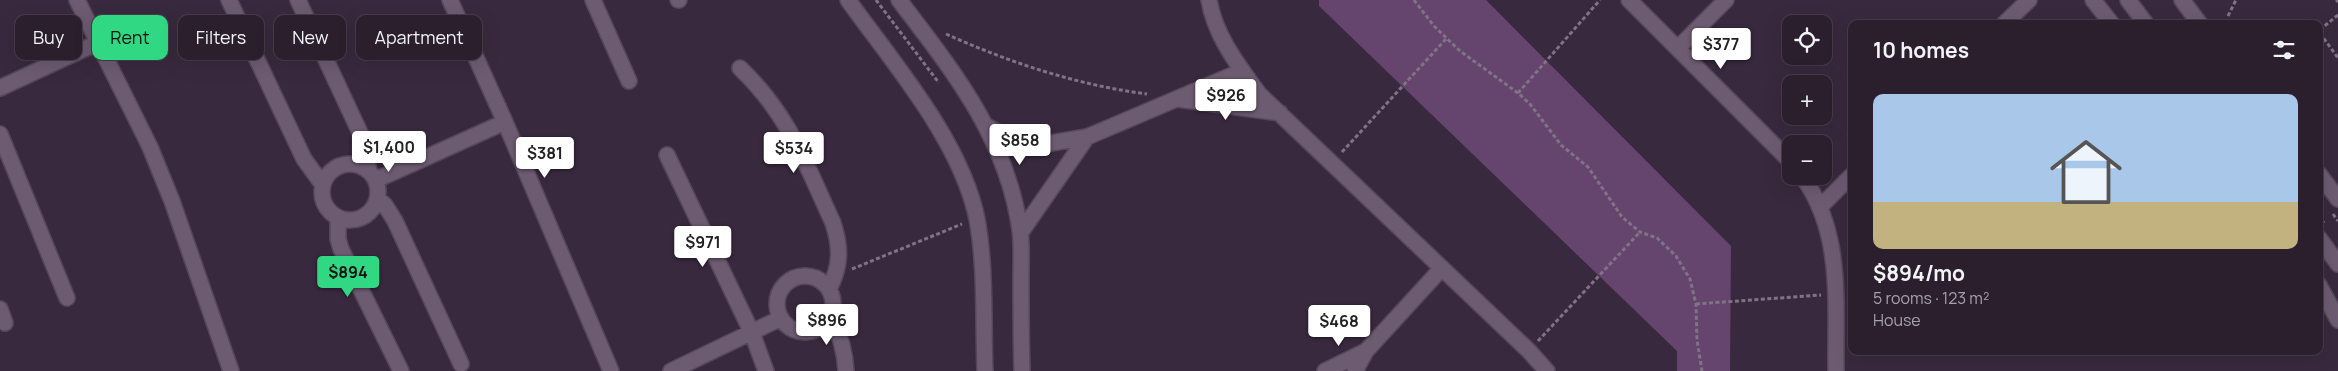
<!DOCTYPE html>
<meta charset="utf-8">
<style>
:root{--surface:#2b1f2e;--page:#372c3a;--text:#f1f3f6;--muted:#a6a2aa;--line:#473d4a;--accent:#30d883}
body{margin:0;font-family:Manrope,sans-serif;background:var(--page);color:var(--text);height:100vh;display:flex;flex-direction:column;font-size:19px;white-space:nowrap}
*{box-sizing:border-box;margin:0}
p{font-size:16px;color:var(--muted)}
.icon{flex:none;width:28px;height:28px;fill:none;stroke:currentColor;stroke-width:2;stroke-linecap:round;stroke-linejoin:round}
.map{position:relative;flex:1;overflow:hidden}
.details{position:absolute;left:1848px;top:20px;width:475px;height:335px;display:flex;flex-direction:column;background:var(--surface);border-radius:10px;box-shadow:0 5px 20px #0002,0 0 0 1px var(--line)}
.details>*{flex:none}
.top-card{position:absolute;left:15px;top:15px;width:475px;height:45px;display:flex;gap:10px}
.fabs{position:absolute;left:1782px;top:15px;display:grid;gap:10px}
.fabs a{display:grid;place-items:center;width:50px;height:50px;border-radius:10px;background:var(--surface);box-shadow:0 5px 20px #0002,0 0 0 1px var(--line);font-size:25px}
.price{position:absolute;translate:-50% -42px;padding:0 11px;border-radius:5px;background:#fff;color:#222;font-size:16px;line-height:32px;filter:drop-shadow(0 1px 2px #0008)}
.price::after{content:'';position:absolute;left:50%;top:30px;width:15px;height:11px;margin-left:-8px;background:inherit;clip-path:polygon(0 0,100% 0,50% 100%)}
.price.selected{background:var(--accent);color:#111}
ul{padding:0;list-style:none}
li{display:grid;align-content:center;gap:10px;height:265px;padding:0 25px}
li span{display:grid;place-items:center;height:155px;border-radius:10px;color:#555}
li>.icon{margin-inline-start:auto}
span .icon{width:90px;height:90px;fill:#fffc;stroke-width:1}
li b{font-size:21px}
h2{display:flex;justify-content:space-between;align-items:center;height:60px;padding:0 25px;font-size:21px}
.chip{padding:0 18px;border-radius:10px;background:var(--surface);box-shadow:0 5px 20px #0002,0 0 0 1px var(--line);font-size:18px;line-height:45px}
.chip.selected{background:var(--accent);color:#111}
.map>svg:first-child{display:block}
</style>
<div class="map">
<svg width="2338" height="371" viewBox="0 0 2338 371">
<rect width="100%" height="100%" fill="#39293e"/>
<!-- green -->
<path fill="#65446e" d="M1319,0H1486L1731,246L1730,371H1677V351L1319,6Z"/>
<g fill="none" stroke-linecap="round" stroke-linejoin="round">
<!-- street casing -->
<g stroke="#554758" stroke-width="18">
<path id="street" d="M77,0L150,147L172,201L231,371
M229,0L304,159L323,185
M298,0L362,137L369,171
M450,0L505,122L611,371
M593,0L629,81
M678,0H679
M848,0C894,64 961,141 977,219C986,268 983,321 985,371
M899,0C954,72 1007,138 1020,230C1022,245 1021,261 1021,276C1021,307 1021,339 1022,371
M1209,0C1215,36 1238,65 1259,94L1529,351L1547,371
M1629,0L1791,162
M2093,0L2112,24
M2128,0L2146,24
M2182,0L2200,24
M2004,24L2029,0
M1678,48L1726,0
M740,68C789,115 805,162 833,223C841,247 841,266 829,289
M0,88L99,42
M1178,99L1280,113
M988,127L1014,141L1026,144H1045L1087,137L1242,71
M0,134L67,298
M667,155L752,333L766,371
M322 192a28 28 0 1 1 56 0a28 28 0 1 1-56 0Z
M2319,174L2338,199
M1802,176C1844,233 1835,305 1836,371
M376,180L505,122
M378,199L385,205L395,221L461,364
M1820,207L1851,176
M338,218V239L341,249L401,371
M1021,232L1087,137
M2319,238L2338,264
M777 304a28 28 0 1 1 56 0a28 28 0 1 1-56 0Z
M2319,285L2338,320
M0,309L5,323
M831,315C840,334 845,350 846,371
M671,371L781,318
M1325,371L1366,351
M1355,371L1366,351L1442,268"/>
</g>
<!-- path -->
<path stroke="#817386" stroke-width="3" stroke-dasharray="4 2.5" stroke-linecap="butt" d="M876,0L939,83
M1414,0L1434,26L1460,51L1518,93L1530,104L1561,145L1588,167L1622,217L1640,232L1657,238L1676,256L1690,279L1696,304L1697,340L1702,371
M2336,0L2338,2
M2338,15L2322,28L2320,33L2338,58
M2228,16L2236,0
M946,34C1011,63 1077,85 1147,94
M1518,93L1600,0
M1342,152L1446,39
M2333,214L2338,221
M2319,217L2324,223
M852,269L962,224
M1696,304L1821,295
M1538,341L1640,232"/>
<!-- street -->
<use href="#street" stroke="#6d5b72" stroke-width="15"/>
</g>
</svg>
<div class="fabs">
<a><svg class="icon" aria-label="locate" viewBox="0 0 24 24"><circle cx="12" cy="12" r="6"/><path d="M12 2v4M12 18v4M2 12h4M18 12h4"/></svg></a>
<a>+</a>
<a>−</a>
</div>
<b class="price" style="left:1721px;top:70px">$377</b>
<b class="price" style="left:1226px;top:121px">$926</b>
<b class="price" style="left:1020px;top:166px">$858</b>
<b class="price" style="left:389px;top:173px">$1,400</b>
<b class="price" style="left:794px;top:174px">$534</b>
<b class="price" style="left:545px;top:179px">$381</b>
<b class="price" style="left:703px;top:268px">$971</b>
<b class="price selected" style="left:348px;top:298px">$894</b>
<b class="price" style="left:827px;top:346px">$896</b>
<b class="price" style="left:1339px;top:347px">$468</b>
<div class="top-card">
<a class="chip">Buy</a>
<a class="chip selected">Rent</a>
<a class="chip">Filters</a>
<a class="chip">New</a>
<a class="chip">Apartment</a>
</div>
<section class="details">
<h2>10 homes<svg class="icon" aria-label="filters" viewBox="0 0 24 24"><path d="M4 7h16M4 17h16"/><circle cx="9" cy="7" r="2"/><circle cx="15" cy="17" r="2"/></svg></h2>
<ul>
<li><span style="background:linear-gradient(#a9c7e8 70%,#c2b280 0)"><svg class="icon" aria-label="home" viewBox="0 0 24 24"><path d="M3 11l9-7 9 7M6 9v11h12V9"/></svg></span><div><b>$894/mo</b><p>5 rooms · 123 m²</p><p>House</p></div></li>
</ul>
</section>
</div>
